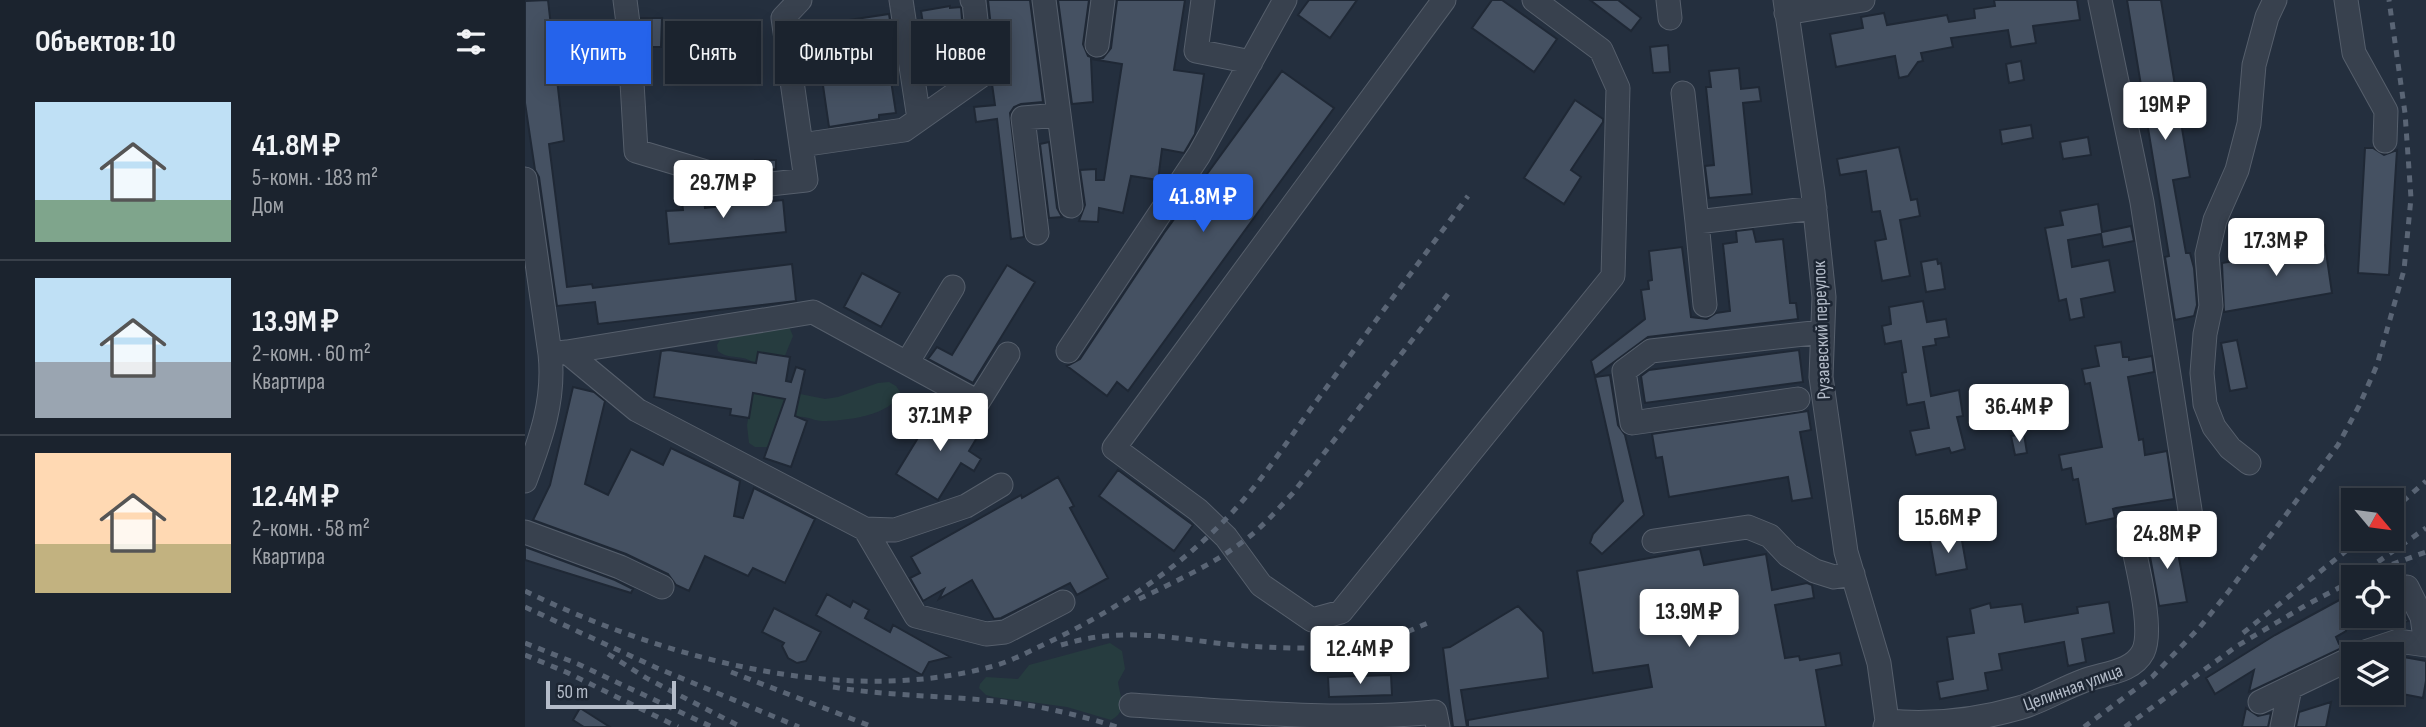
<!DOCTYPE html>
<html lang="ru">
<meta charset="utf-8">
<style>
:root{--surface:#1b232e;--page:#282f3a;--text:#f1f3f6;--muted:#a0a4aa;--line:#39404a;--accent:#2563eb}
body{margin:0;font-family:"Sofia Sans Condensed",sans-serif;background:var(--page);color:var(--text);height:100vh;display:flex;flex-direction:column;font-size:26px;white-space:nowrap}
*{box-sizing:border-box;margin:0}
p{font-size:23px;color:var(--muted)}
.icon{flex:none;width:38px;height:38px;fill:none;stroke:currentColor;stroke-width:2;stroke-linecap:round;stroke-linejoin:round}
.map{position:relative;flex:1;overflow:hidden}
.drawer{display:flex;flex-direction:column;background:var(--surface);width:525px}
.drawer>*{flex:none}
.top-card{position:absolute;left:21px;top:21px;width:665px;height:63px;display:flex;gap:14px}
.needle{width:46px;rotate:119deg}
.tools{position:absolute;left:1816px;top:488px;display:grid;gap:14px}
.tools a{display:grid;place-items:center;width:63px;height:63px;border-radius:0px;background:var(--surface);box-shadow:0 4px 18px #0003,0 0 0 2px var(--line);font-size:35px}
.scale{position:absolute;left:21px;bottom:18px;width:130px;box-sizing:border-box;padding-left:7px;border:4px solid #b4bcc9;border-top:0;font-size:19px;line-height:24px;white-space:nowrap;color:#b4bcc9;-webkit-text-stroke:5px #1d2633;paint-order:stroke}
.price{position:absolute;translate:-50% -60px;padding:0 16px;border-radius:7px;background:#fff;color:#222;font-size:23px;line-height:46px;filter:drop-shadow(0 2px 4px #0008)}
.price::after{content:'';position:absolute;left:50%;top:42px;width:21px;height:16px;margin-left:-10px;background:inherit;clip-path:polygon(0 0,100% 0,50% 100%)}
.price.active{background:var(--accent);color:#fff}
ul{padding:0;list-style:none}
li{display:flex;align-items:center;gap:21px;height:175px;padding:0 35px}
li+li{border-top:2px solid var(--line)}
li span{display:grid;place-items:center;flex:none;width:196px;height:140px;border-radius:0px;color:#555}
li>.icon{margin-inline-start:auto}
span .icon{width:84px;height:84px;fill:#fffc;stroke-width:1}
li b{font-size:30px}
h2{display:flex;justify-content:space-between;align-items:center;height:84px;padding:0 35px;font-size:30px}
.tag{padding:0 24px;border-radius:0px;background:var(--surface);box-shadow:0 4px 18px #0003,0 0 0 2px var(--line);font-size:24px;line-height:63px}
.tag.active{background:var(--accent);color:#fff}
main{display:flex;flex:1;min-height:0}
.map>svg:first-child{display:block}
</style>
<main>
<section class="drawer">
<h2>Объектов: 10<svg class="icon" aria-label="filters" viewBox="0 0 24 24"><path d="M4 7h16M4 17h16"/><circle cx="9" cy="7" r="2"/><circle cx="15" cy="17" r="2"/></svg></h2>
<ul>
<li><span style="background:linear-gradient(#bfe0f5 70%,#7fa58c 0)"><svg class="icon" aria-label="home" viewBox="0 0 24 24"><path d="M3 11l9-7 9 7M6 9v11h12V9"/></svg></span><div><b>41.8M ₽</b><p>5-комн. · 183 m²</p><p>Дом</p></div></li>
<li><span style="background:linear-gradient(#bfe0f5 60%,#9aa5b1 0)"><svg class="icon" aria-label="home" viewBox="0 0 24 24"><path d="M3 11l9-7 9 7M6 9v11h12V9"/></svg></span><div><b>13.9M ₽</b><p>2-комн. · 60 m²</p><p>Квартира</p></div></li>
<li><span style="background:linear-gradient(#ffd9b3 65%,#c2b280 0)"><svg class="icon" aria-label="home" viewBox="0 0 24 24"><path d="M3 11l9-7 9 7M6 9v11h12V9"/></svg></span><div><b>12.4M ₽</b><p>2-комн. · 58 m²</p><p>Квартира</p></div></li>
</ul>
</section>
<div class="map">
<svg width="1901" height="727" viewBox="0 0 1901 727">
<rect width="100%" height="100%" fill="#242f3e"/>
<!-- green -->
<path fill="#263c3f" d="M263,324L268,336L259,358L256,377L270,393L300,399L313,397L353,383L364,382L371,386L375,392C368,416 319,421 297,421C288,421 279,414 270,418C261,422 252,439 246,447H230L224,443L222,425L232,370C226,351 205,362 193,351L192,345L196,338Z
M585,643L597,651L600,669L593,682C595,698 604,710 586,720L542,707L468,697L461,695L454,688L455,684L461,677L493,679L504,665Z"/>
<!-- building -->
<path fill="#455162" stroke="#1f2835" stroke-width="2" d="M23,0L39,141L24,144L42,287L67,284L68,288L267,264L271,301L73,324L70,302L32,306L14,177L10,170L0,103V1Z
M463,0H505L518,102L496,104L489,107L485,113L499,237L486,239L472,119L451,122L449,107L470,105L467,84L471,73Z
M533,0H564L558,44L563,56L571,59L578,58L586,48L592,0H660L649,70L679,74L670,134L659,153L637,149L633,180L606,176L598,213L574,208L573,222L554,221L560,205L555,170L571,169V180H579L597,64L566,59L568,102L547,104Z
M784,0H832L805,38L773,15Z
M967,0H977L1032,39L1009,72L947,28Z
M1065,0H1093L1116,18L1106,31Z
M1469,0H1552L1555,20L1508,26L1511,43L1486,47L1483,30L1426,38L1428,47L1396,53L1398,61L1393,62L1383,76L1374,78L1370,56L1311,67L1305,34L1338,28L1336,17L1359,13L1362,25L1422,15L1424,22L1450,18L1449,9L1470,6Z
M1602,0H1636L1665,177L1648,180L1661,253H1665L1669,268L1672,305L1669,316L1650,320L1640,257L1644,256Z
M425,6V8L436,7L437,20L427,22L434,71L406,75L396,11Z
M364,14L367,33L359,35L371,113L354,115V119L304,127L292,44L287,45L284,26Z
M116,18H137L136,47H119Z
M1143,45L1145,72L1128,73L1125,47Z
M1496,61L1499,80L1484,83L1481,64Z
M1214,68L1216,89L1234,87L1236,101L1218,103L1227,194L1184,198L1180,166L1189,165L1181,87H1186L1184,71Z
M757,71L809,108L603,391L592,382L582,396L542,366L555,359L639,233Z
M1050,100L1078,119V122L1046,170L1056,177L1039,204L999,178Z
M1506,125L1508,138L1477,144L1475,130Z
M1563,137L1566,155L1538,159L1535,142Z
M524,142L532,208L537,217L524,218L515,144Z
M1374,147L1386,200L1392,199L1395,216L1375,220L1385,276L1357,281L1350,241L1361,239L1355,211L1347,212L1341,171L1315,175L1312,159Z
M1840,148H1848L1859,155L1872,150L1864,275L1833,273Z
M230,160H251V169L229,172Z
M178,193L180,208L258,200L261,232L144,244L141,211L158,210L156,195Z
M1573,204L1577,232L1606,226L1609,241L1578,247L1576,234L1543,240L1547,267L1584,260L1590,292L1556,299L1559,317L1545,320L1541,299L1534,301L1520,228L1538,225L1535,211Z
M1228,229L1231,242L1258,239L1265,303H1271L1273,319L1123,337L1070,376L1066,361L1120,319L1116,290L1124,289L1123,281L1127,280L1124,251L1157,247L1166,317L1182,319L1191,313L1205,311L1198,244L1212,242L1211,231Z
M1800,245L1807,293L1699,312L1697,263Z
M1412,259L1413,264L1416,263L1420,289L1401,292L1396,262Z
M482,265L510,282L448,383L403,359L412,347L427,355Z
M337,273L375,293L356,327L319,307Z
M1398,301L1402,322L1421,319L1424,337L1410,339L1411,345L1398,347L1406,396L1434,390L1438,416L1432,417L1440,449L1426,453L1424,448L1391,455L1385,431L1404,428L1399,402L1382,405L1377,373L1381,372L1376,341L1360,344L1357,326L1366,324L1364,307Z
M1712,340L1722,388L1705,391L1696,343Z
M1596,342L1598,357H1604V360L1627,356L1629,372L1603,377L1614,440L1618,439L1620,455L1642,451L1649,499L1591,508L1588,509L1590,518L1561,524L1553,479L1548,480L1546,468L1537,470L1534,455L1577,447L1565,383L1560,384L1557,369L1574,366L1570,346Z
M144,350L231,363L233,352L265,357L261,381L266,382L271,367L280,370L270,416L282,421L266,467L239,458L260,399L228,393L224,418L205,415L206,409L129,397L136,351Z
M1274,350L1278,382L1120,403L1116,376L1124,370Z
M1085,375L1093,425L1100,435L1119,515L1077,554L1065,543L1068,534L1098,501L1070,377Z
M48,387L69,392L80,401L60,484L83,495L106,449L138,465L146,448L215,481L209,516L218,518L229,488L290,519L260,583L228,568L223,576L180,556L164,591L151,585L143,574L101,554L8,520L25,485Z
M413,405L456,431L444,451L456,459L449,471L436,463L413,500L371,474Z
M1283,411L1286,430L1275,432L1287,498L1267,501L1263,477L1144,497L1137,457L1131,458L1127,434Z
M1499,434L1502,453L1490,455L1486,436Z
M593,470L668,525L649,551L574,496Z
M533,477L549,506L545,508L583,578L552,595L545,583L476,618L469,619L447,580L414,599L419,589L398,601L385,578L395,573L386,557L496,495L497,498Z
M1436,535L1442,569L1411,575L1405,541Z
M1650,536L1662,602L1634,606L1622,540Z
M0,547L90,580L108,589L106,593L0,560Z
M1175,549L1179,565L1241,554L1247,590L1282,583L1287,585L1289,598L1250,605L1260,658L1274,656L1275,660L1315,653L1317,665L1291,670L1301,727H943V720L1127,687L1123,665L1068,673L1052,571Z
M1867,580H1870L1869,593L1883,621L1867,626Z
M1829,592V623L1823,622L1821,631L1811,637L1814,644L1821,646L1724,692L1729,670L1690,694L1681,678L1750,635Z
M302,594L325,607L328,601L344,610L340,618L365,632L368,625L425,657L404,662L397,675L291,615Z
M1584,602L1589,633L1557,639L1561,662L1543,666L1539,642L1474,654L1477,670L1460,673L1463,690L1415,699L1412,682L1428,679L1422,637L1449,633L1445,609L1465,603L1466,608L1497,604L1500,622L1553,613L1552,607Z
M993,606L1018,632L1023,678L936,690L942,727H928L918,648L925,647Z
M249,608L296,632L281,661L272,663L263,658L257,646L259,643L237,632Z
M1873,656L1901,661V681L1898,698L1867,692V658Z
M866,675L867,695L804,697L803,677Z
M1806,702L1801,727H1771L1774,712Z
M55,708L85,727H59L48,720Z
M1721,708L1733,716L1746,713L1743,727H1717Z"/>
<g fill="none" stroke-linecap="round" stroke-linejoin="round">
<!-- minor casing -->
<g stroke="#565f6c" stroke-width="25">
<path id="minor" d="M100,0L104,31L111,151L228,186L281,180L258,18L275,0
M376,0L394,119
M519,0L546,206
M678,0L671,51L726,62
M919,0L589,448L673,510L701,537L736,585L787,620L816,612L1088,276L1093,88L1076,50L1009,0
M1143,0L1145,18
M1260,0L1288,192L1299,297L1296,377L1321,552L1354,663L1362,721L1360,727
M1575,0L1617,202L1667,523
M1821,0L1829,53L1861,111L1860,141
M1261,13L1338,0
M572,45L578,0
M1158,93L1172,222L1290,208
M276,145L379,130L457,75L449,2L447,0
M0,179L25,354L42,352L112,410L340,529L391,616L461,634L480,632L538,602
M1172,222L1180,305
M512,233L498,118L534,115
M543,351L674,155L760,0
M42,352L288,312L453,402L483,354
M382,363L428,287
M1273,399L1107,423L1099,371L1126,351L1297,332
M1724,463L1705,448L1689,427L1680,404L1677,373L1680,334L1686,306L1682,254L1690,220L1712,170L1724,124L1729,65L1742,17L1750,0
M0,481C16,438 30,400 25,354
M340,529L370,530L441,506L476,485
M0,532L95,567L137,587
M1129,541L1223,527L1245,536L1263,555L1290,571L1309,577L1328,574
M1834,654L1873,641L1901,645L1897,617L1882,587
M1735,702L1829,657
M606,705C705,711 812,722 910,712L913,727
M1362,721C1405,725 1452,720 1494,708C1516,702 1536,689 1558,681C1578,673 1607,673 1618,652C1630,628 1609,555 1604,526
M1757,727L1765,688"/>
</g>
<!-- minor -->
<use href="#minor" stroke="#38414e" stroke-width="23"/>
<!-- rail -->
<path stroke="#5a6575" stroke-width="5" stroke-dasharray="7 7" stroke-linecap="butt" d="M1867,511L1901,481
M1854,569L1901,552
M1830,578L1901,528
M0,591C136,657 315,707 465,667C485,662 505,651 524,642C593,609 661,564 713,506C741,475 765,437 790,403C841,334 892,265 943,196
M614,599C649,582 685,566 716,543C736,529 751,511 768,493L923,294
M0,607L132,668L274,727
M1718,633L1836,539
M0,643L53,664L187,727
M536,645C612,622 666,645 741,647C779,649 821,649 858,640C873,637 888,629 903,623
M83,654L123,679L216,727
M0,655L41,672L153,727
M206,672L348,727
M308,687C374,698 442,695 508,706C536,711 564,718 592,727
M1559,727L1627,677L1675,627L1704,591L1813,445L1834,406L1852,365L1879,270L1886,198L1880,113L1864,0
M1600,727L1712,646L1783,604L1829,580"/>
</g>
<g text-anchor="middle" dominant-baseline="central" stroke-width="5" stroke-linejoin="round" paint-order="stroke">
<!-- street labels -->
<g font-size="19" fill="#b4bcc9" stroke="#1d2633">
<text transform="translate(1297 330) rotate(-92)">Рузаевский переулок</text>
<text transform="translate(1548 688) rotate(-20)">Целинная улица</text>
</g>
</g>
</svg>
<div class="tools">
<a><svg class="needle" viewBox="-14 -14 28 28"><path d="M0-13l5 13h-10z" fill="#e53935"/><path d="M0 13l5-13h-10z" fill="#a0a4aa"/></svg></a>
<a><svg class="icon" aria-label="locate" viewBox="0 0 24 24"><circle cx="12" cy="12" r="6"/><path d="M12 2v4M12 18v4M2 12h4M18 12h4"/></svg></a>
<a><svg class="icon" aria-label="layers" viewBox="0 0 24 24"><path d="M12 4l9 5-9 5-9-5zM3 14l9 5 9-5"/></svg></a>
</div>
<div class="scale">50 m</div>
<b class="price" style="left:1640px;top:142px">19M ₽</b>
<b class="price" style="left:198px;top:220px">29.7M ₽</b>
<b class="price active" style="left:678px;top:234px">41.8M ₽</b>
<b class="price" style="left:1751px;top:278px">17.3M ₽</b>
<b class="price" style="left:1494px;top:444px">36.4M ₽</b>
<b class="price" style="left:415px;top:453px">37.1M ₽</b>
<b class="price" style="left:1423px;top:555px">15.6M ₽</b>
<b class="price" style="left:1642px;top:571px">24.8M ₽</b>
<b class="price" style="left:1164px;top:649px">13.9M ₽</b>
<b class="price" style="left:835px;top:686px">12.4M ₽</b>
<div class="top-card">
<a class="tag active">Купить</a>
<a class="tag">Снять</a>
<a class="tag">Фильтры</a>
<a class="tag">Новое</a>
</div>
</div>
</main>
